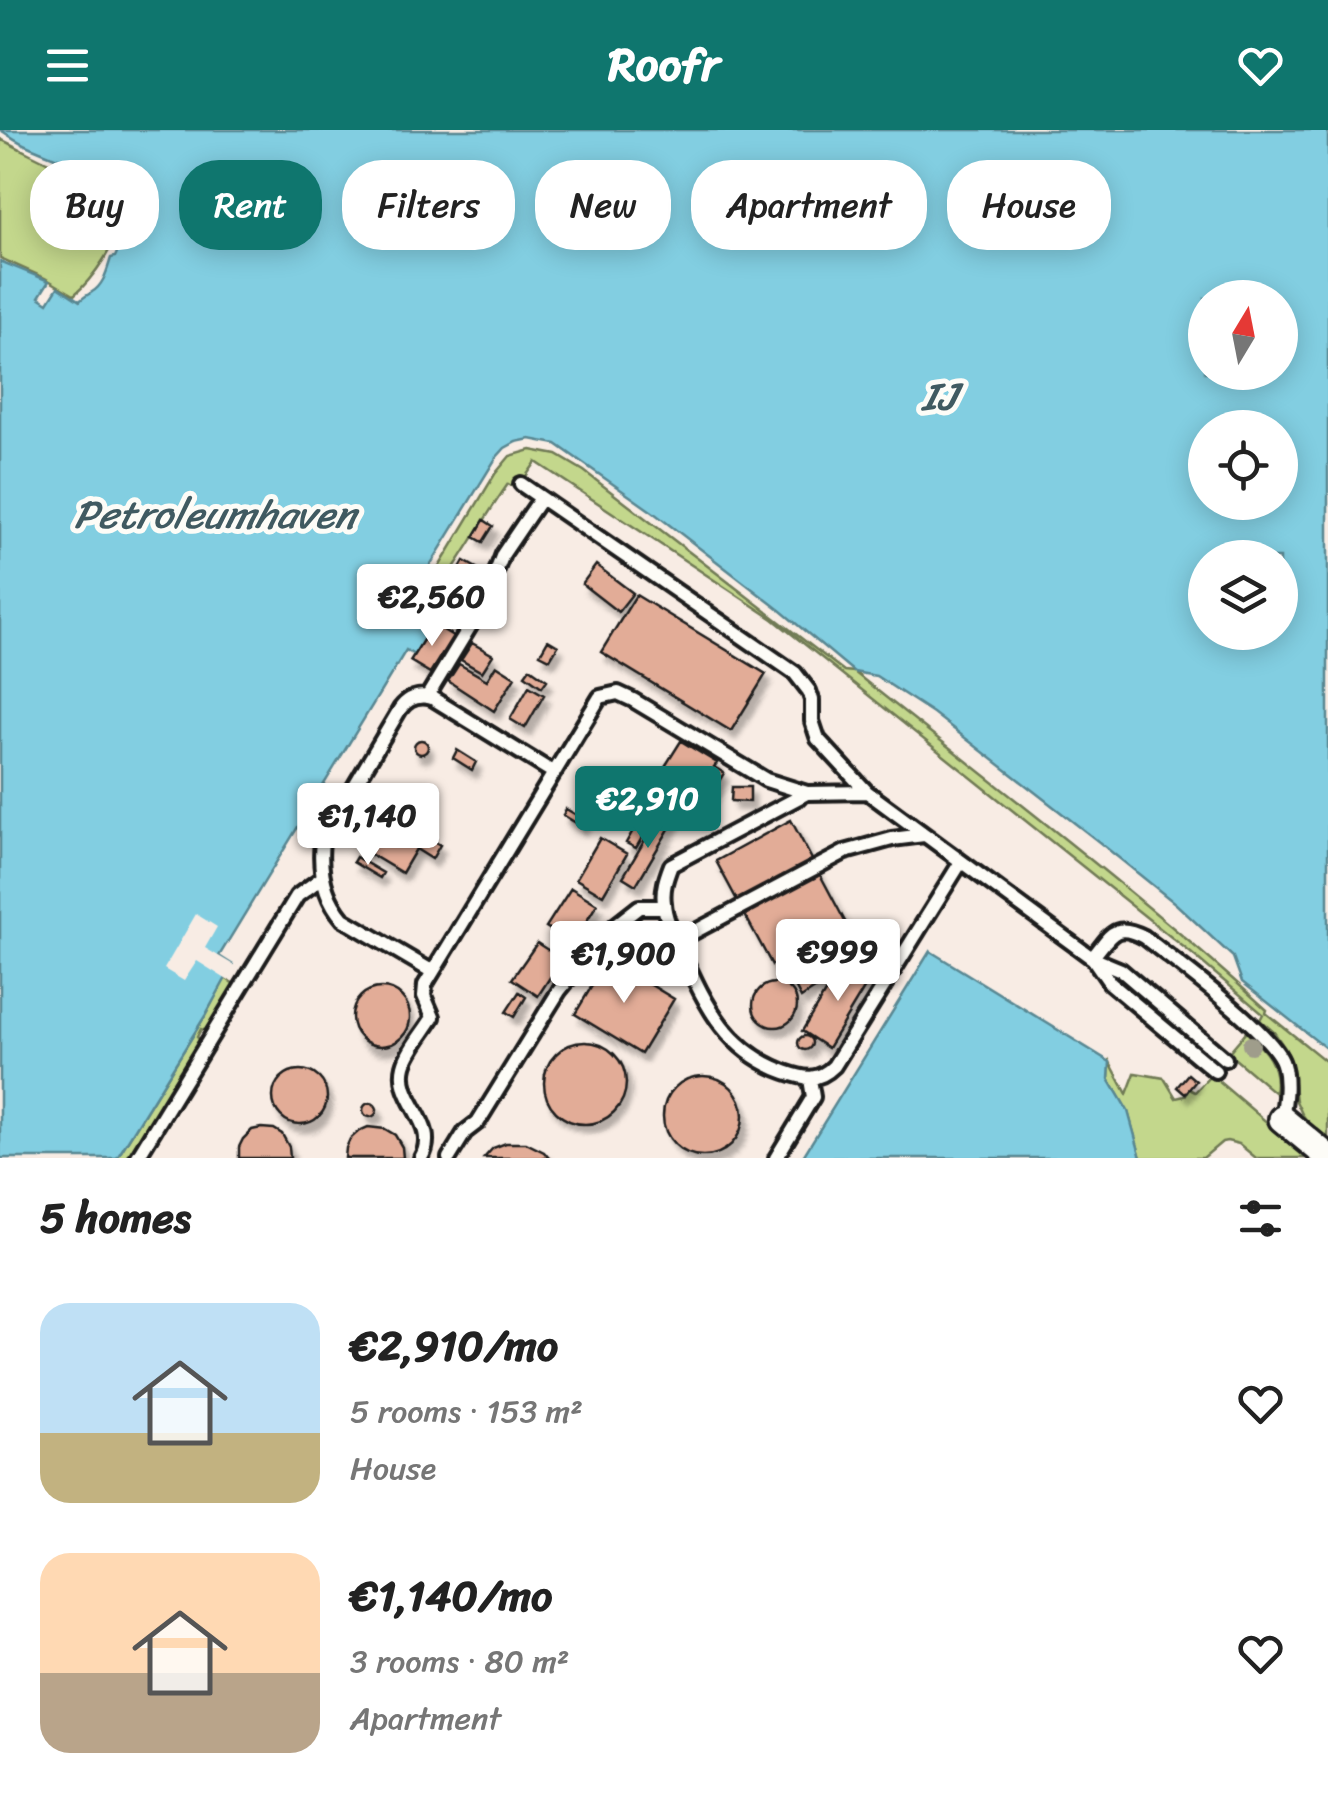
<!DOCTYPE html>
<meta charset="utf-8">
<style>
:root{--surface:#fff;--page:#f6f6f6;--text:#222;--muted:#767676;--accent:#0f766e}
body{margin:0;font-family:Sriracha,sans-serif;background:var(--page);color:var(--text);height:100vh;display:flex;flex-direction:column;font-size:38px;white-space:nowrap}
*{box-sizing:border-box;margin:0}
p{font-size:32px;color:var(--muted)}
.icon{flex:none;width:55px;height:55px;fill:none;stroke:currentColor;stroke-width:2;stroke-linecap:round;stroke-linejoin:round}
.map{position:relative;height:1028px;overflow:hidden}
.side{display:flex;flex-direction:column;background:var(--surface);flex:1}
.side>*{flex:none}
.banner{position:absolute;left:30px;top:30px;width:1270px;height:90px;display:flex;gap:20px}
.needle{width:65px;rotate:10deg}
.fabs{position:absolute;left:1188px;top:150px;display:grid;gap:20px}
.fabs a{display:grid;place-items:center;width:110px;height:110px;border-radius:50%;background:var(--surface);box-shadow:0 5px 25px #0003;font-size:50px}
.price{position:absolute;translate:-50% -85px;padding:0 22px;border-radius:10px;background:#fff;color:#222;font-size:32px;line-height:65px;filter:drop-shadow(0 2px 5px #0008)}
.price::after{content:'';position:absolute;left:50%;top:60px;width:30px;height:22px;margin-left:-15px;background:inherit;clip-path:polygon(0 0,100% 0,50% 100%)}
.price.active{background:var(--accent);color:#fff}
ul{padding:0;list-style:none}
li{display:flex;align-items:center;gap:30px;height:250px;padding:0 40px}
li span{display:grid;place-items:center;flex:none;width:280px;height:200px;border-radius:30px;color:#555}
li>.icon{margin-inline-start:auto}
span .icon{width:120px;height:120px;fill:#fffc;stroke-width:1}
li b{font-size:42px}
h2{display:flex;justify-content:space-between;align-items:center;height:120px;padding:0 40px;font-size:42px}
.pill{padding:0 35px;border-radius:40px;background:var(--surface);box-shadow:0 5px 25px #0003;font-size:35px;line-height:90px}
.pill.active{background:var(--accent);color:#fff}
header{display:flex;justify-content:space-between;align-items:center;height:130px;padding:0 40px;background:var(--accent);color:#fff;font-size:45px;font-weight:800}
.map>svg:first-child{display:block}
</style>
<header><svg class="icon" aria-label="menu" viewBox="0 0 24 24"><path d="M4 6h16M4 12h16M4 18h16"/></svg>Roofr<svg class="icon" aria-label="heart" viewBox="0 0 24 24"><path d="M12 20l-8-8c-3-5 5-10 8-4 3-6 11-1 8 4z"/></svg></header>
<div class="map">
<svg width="1328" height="1028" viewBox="0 0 1328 1028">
<defs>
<filter id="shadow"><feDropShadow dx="5" dy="8" stdDeviation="2.5" flood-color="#0004"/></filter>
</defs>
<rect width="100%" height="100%" fill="#f8ece4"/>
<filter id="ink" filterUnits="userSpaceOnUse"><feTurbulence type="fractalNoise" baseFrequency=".01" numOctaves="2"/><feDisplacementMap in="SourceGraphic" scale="20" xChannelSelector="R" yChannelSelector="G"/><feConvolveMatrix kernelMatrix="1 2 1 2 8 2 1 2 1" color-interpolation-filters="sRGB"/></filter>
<g filter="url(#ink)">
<!-- green -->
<path fill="#c3d78c" stroke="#707a54" stroke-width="2.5" d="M0,9C19,18 38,28 57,37C100,58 138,76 104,129C95,143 87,154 74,165L45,148L0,128Z
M531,320L557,325L584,341L844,541L854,542C993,653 1135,760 1267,880L1266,883L1328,933V1010L1310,995L1302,984L1296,971L1291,931L1285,918L1274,902L1260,890L1263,884L1191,823L773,489L536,332L517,359L508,354C480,394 457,438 427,476L430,452L495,344L510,326Z
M225,848L234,854L206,901L201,899L197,907L200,910L130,1028H117L205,886Z
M1246,902C1265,919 1280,936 1275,963L1228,923Z
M1110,932L1127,964L1135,943L1164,948L1176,968L1185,966L1189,959L1195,962L1211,945L1309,1028H1256L1239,1014L1227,1011L1222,1012L1203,1028H1141L1128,982L1109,949Z"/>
<!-- water -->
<path fill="#82cee1" stroke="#598792" stroke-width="2.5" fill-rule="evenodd" d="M0,0H1328V920L1242,852L1233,827L1176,774L1099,712L933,583L876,546L854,542L781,481L654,383L556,314L530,309L516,312L505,318L496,328L421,450C413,466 413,492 428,503L414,525L406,520L219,826L233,835L205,886L117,1028H0V131L49,151L39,167L48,173L58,157L80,171C83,167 88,165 92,162C104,155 107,140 111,128L115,127C123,111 130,91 123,73C113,45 54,28 28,16C18,12 9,5 0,0ZM1205,168H1280V242H1205ZM1205,298H1280V372H1205ZM1205,428H1280V502H1205Z
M930,821L1110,932L1109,949L1128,981L1141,1028H802Z"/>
<!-- pier -->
<path fill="#f8ece4" d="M196,784L217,797L205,818L237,837L229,851L197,831L184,851L164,839Z"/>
<!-- building -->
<path fill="#e2ac97" stroke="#1c1c1c" stroke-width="2.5" filter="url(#shadow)" d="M484,390L493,396L483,412L474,407Z
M464,431L480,440L470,458L454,449Z
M596,435L633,463L618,482L582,454Z
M636,465L766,544L731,601L601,522Z
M433,494L453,506L430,543L410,531Z
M548,510L558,516L550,529L540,524Z
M472,513L493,525L482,542L461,530Z
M459,534L487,550L496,535L515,547L494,581L448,551Z
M530,538L547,550L542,557L525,545Z
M529,556L544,565L525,598L510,589Z
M414 617a7 7 0 1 1 14 0a7 7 0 1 1-14 0Z
M681,611L717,633L714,637L724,643L708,670L698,664L696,668L680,660L659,646Z
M457,620L476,632L472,640L453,628Z
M732,657H750V672L731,671Z
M655,666L679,681L673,691L649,675Z
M566,679L585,690L581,696L563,685Z
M377,685L402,700L406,694L440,715L432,729L416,719L402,743L357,716Z
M659,686L672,694L636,755L623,747Z
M639,690L649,696L636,718L626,713Z
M791,690L866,831L846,843L842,850L835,846L801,868L781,830L772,835L716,731Z
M600,708L627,724L603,765L576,749Z
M356,727L383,743L380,748L353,732Z
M571,758L597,774L573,814L546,797Z
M537,813L562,829L538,866L512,849Z
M608,829L674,869L641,924L575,884Z
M866,831L877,837L828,918L802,901L835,846L842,850L846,843Z
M753 875a22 22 0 1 1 44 0a22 22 0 1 1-44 0Z
M352 887a29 29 0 1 1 58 0a29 29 0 1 1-58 0Z
M519,862L526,867L514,887L506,882Z
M798 913a7 7 0 1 1 14 0a7 7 0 1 1-14 0Z
M544 953a41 41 0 1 1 82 0a41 41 0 1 1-82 0Z
M273 967a27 27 0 1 1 54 0a27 27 0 1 1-54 0Z
M1188,944L1196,951L1185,964L1177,957Z
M663 986a40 40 0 1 1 80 0a40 40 0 1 1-80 0Z
M363 980a7 7 0 1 1 14 0a7 7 0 1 1-14 0Z
M368,997L385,999L395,1005L402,1017L403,1028H345L346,1018L350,1009L359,1001Z
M261,998L274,999L282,1004L289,1017L290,1028H239V1017L243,1009L252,1000Z
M506,1013H526L544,1022L549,1028H484L493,1018Z"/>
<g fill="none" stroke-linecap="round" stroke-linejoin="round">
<!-- lane casing -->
<g stroke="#1c1c1c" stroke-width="20">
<path id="lane" d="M521,354L795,543L809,561L812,570V591L818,609L867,662L1092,828L1121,840L1225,929
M427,567L484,473L503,424L541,368
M807,663L671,735C666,748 662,759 664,773C665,791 675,807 682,823C707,877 726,920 785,942C805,949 818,952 834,936L961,732
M677,811L845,722L892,709L924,705
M1092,828C1111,806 1113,791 1144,807C1172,829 1275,904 1283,934C1288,952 1285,971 1282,989
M1094,830L1110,853L1215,941
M433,842L343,789C324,767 319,739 322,711L400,579C408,568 419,564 432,568L554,643
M137,1028L297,766L323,747
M421,1028C441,994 395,971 404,936C408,920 424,902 433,887L424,866L425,855L600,567L618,563L633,570L766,650L807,663L867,662
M449,1028L465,1002L478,992L559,861L593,819L616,795L639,777H664
M776,1028L813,967L810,949"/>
</g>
<!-- street casing -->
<g stroke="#1c1c1c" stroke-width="32">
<path id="street" d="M1282,989L1328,1027"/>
</g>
<!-- lane -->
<use href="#lane" stroke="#fdfcf7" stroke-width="12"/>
<!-- street -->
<use href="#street" stroke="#fdfcf7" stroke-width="25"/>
</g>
<!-- trees -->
<circle fill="#9f9d8b" cx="1251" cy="915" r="9"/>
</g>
<g text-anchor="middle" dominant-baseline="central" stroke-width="10" stroke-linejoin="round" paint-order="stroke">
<!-- water labels -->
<g font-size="40" font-style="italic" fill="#405a61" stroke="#fdfcf7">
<text x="939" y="266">IJ</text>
<text x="215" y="384">Petroleumhaven</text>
</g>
</g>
</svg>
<div class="fabs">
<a><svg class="needle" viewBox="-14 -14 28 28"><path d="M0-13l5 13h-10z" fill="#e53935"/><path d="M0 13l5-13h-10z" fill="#767676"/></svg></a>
<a><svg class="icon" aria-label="locate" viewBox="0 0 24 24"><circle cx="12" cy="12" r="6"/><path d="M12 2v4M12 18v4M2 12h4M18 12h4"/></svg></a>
<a><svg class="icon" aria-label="layers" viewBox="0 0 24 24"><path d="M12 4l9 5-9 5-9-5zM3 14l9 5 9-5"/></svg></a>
</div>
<b class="price" style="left:432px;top:519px">€2,560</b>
<b class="price active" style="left:648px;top:721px">€2,910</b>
<b class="price" style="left:368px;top:738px">€1,140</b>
<b class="price" style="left:838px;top:874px">€999</b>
<b class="price" style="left:624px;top:876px">€1,900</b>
<div class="banner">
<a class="pill">Buy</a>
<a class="pill active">Rent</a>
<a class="pill">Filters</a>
<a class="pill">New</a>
<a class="pill">Apartment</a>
<a class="pill">House</a>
</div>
</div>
<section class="side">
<h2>5 homes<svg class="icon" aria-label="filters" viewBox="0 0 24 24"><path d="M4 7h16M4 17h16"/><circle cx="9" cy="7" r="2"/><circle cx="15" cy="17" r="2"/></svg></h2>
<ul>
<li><span style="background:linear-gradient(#bfe0f5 65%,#c2b280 0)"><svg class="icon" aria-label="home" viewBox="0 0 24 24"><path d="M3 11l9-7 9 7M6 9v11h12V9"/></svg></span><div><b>€2,910/mo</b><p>5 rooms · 153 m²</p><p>House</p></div><svg class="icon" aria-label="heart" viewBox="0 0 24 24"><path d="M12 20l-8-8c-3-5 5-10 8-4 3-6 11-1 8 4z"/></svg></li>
<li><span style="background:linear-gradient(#ffd9b3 60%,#b9a48a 0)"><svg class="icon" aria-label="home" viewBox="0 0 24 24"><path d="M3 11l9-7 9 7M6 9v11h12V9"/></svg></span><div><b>€1,140/mo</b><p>3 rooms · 80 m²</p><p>Apartment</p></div><svg class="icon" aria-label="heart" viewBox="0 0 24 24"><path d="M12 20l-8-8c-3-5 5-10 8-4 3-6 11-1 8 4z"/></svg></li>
</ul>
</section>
